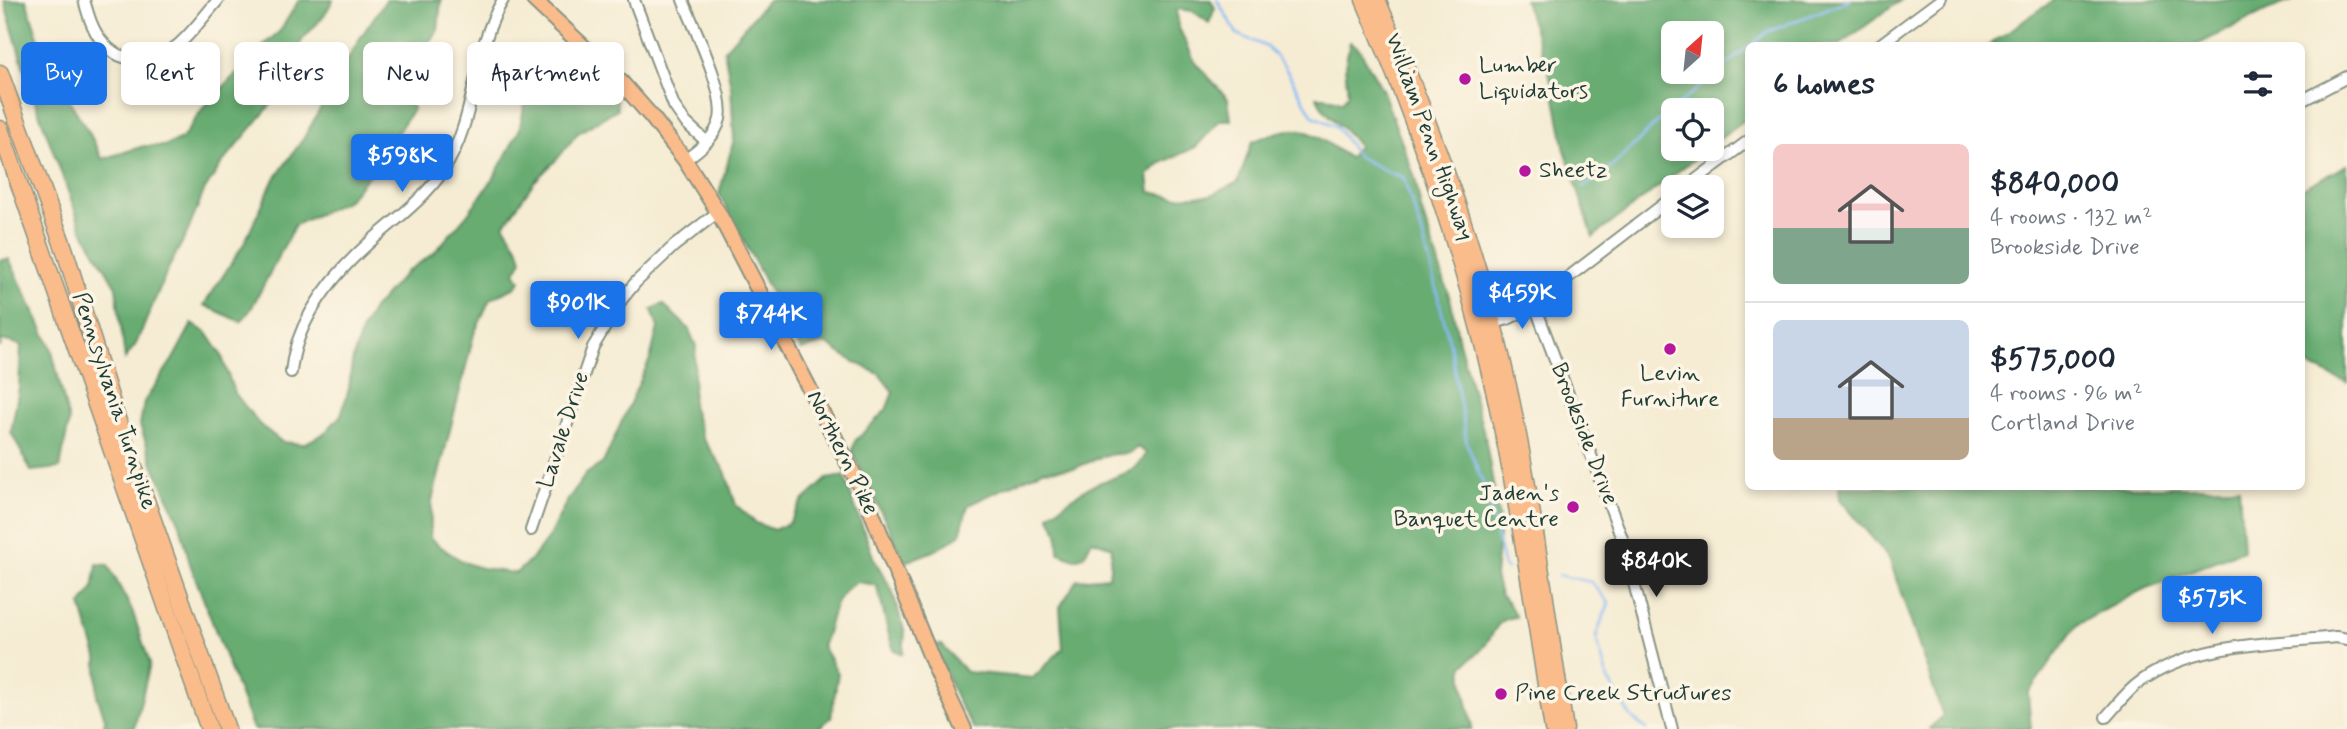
<!DOCTYPE html>
<meta charset="utf-8">
<style>
:root{--surface:#fff;--page:#f2f2f3;--text:#1f2937;--muted:#747a83;--line:#e0e1e3;--accent:#1a73e8}
body{margin:0;font-family:Mynerve,sans-serif;background:var(--page);color:var(--text);height:100vh;display:flex;flex-direction:column;font-size:26px;white-space:nowrap}
*{box-sizing:border-box;margin:0}
p{font-size:23px;color:var(--muted)}
.icon{flex:none;width:38px;height:38px;fill:none;stroke:currentColor;stroke-width:2;stroke-linecap:round;stroke-linejoin:round}
.map{position:relative;flex:1;overflow:hidden}
.side{position:absolute;left:1745px;top:42px;width:560px;height:448px;display:flex;flex-direction:column;background:var(--surface);border-radius:10px;box-shadow:0 4px 10px #0003}
.side>*{flex:none}
.banner{position:absolute;left:21px;top:42px;width:665px;height:63px;display:flex;gap:14px}
.needle{width:46px;rotate:27deg}
.fabs{position:absolute;left:1661px;top:21px;display:grid;gap:14px}
.fabs a{display:grid;place-items:center;width:63px;height:63px;border-radius:10px;background:var(--surface);box-shadow:0 4px 10px #0003;font-size:35px}
.price{position:absolute;translate:-50% -60px;padding:0 16px;border-radius:7px;background:var(--accent);color:#fff;font-size:23px;line-height:46px;filter:drop-shadow(0 2px 4px #0008)}
.price::after{content:'';position:absolute;left:50%;top:42px;width:21px;height:16px;margin-left:-10px;background:inherit;clip-path:polygon(0 0,100% 0,50% 100%)}
.price.on{background:#222;color:#fff}
ul{padding:0;list-style:none}
li{display:flex;align-items:center;gap:21px;height:175px;padding:0 28px}
li+li{border-top:2px solid var(--line)}
li span{display:grid;place-items:center;flex:none;width:196px;height:140px;border-radius:10px;color:#555}
li>.icon{margin-inline-start:auto}
span .icon{width:84px;height:84px;fill:#fffc;stroke-width:1}
li b{font-size:30px}
h2{display:flex;justify-content:space-between;align-items:center;height:84px;padding:0 28px;font-size:30px}
.chip{padding:0 24px;border-radius:10px;background:var(--surface);box-shadow:0 4px 10px #0003;font-size:24px;line-height:63px}
.chip.on{background:var(--accent);color:#fff}
.map>svg:first-child{display:block}
</style>
<div class="map">
<svg width="2347" height="729" viewBox="0 0 2347 729">
<rect width="100%" height="100%" fill="#fcf5e5"/>
<filter id="ink" filterUnits="userSpaceOnUse"><feTurbulence type="fractalNoise" baseFrequency=".0143" numOctaves="2"/><feDisplacementMap in="SourceGraphic" scale="14" xChannelSelector="R" yChannelSelector="G"/><feConvolveMatrix kernelMatrix="1 2 1 2 8 2 1 2 1" color-interpolation-filters="sRGB"/></filter>
<filter id="wash" filterUnits="userSpaceOnUse"><feTurbulence type="fractalNoise" baseFrequency=".00686" numOctaves="4" result="noise"/><feDisplacementMap in="SourceGraphic" scale="28" xChannelSelector="R" yChannelSelector="G"/><feGaussianBlur stdDeviation="1.57" result="paint"/><feColorMatrix in="noise" values="0 0 0 0 0 0 0 0 0 0 0 0 0 0 0 0 0 1.4 0 .05"/><feComposite in="paint" operator="in"/></filter>
<g filter="url(#wash)">
<rect width="100%" height="100%" fill="#f5ecd3"/>
<!-- forest -->
<path fill="#68ac72" stroke="#447453" stroke-width="2" fill-rule="evenodd" d="M4,0H26L47,64L91,136L102,159L144,146H164L182,139L203,108L265,44L280,31L299,0H333L324,16L302,40L280,94L222,163L204,191L188,231L168,269L136,344L125,359L116,287L82,229L28,83Z
M386,0H441L438,30L425,47L410,42L403,67L393,87L409,97L413,109L371,172L348,200L295,225L251,309L241,322L204,305L245,242L272,183L305,136L360,38Z
M768,0H1211L1215,8L1209,23L1193,11L1177,9L1178,26L1195,62L1228,99L1231,120H1220L1196,147L1159,164L1148,175L1150,192L1175,197L1211,195L1238,182L1252,142C1302,120 1307,129 1349,158L1358,146C1347,127 1324,117 1317,97H1325L1342,102L1348,94L1345,66L1350,42L1358,47L1382,89L1415,178L1421,209L1451,302L1459,342L1485,437L1500,525L1495,576L1500,595L1509,604L1516,617C1493,618 1494,639 1480,651C1474,657 1468,660 1463,666C1461,689 1470,707 1472,729H974L959,704L933,644L942,645L966,672L1033,678L1063,648L1060,607L1077,580L1109,577L1112,547L1092,540L1084,556L1075,559L1059,553L1058,533L1049,515C1061,506 1073,497 1086,489C1105,477 1138,477 1146,453L1138,447L1129,453L1106,455L1075,468L1043,470L968,505L960,535L936,550L905,562L852,451L855,441L886,410L893,392L879,374L854,362L825,343L801,350L719,194L734,139L731,87L724,50Z
M1524,0H1901L1839,45L1748,46V117L1712,145V110H1673V149H1707L1593,237L1565,150L1552,83ZM1673,33H1712V72H1673Z
M2054,0H2294L2267,10L2197,45H1989Z
M538,64L550,73L566,97L583,85L606,80L616,92L617,109L577,134L558,158L534,182L504,225L519,249L522,260L515,272L520,280L516,287L490,299L474,334L444,454L432,501L430,538C462,565 475,569 516,573L532,559L548,538L567,501L586,474L603,463L650,359L658,328L652,309L663,304L688,328L696,346L692,405L703,439L725,471L736,505L756,523L774,530L789,523L802,502L827,479L844,476L874,559L892,590L905,633L903,654L894,650C885,628 884,607 876,585L857,582C829,598 834,620 822,646L838,673L831,718L817,729H253L190,564L180,524L153,464L140,425L144,402L173,359L192,324L207,333L221,354L234,392L259,424L282,442L304,444L325,433L341,415L349,388L352,362L362,329L373,309L406,272L434,253L466,216L493,179L519,131L525,103L526,72Z
M2347,165V383L2301,362V189Z
M9,259L51,347L69,421L60,468L31,471L11,432L19,388L21,345L2,340L0,348V260Z
M1839,487H2239L2243,550L2140,591L2078,624L2028,693L2031,729H1929L1943,716L1889,558L1840,499Z
M97,564L108,565L132,610L150,664L134,729H104L105,718L97,696V657L81,605L93,589Z"/>
<g fill="none" stroke-linecap="round" stroke-linejoin="round">
<!-- stream -->
<path stroke="#89bbf6" stroke-width="2.5" d="M1217,0L1237,34L1267,47L1284,66L1313,116L1336,126L1357,156L1388,172L1403,177L1421,229L1450,344L1467,444L1485,488L1504,567L1507,569
M1750,46L1767,32L1849,0
M1584,186L1600,178L1663,117L1748,47
M1558,575L1591,582L1609,603L1596,636L1608,680L1631,717L1646,729"/>
</g>
</g>
<g filter="url(#ink)">
<g fill="none" stroke-linecap="round" stroke-linejoin="round">
<!-- minor casing -->
<g stroke="#8a9484" stroke-width="14">
<path id="minor" d="M84,0C88,14 92,29 101,40C120,66 156,65 178,45C193,32 205,15 218,0
M634,0L674,106L686,123L707,142
M683,0C694,28 726,92 720,119C716,137 699,150 685,160
M1878,46L1940,0
M2301,101L2347,77
M1686,187L1748,141
M1534,303L1623,541L1672,729
M1487,325L1508,319L1524,311L1673,197
M291,372C296,320 332,276 370,242C395,220 423,200 443,171C478,118 471,52 503,0
M531,530L593,347L622,299L636,282L674,246L718,212
M2106,717C2117,705 2127,691 2140,682C2195,642 2272,644 2336,637L2347,639"/>
</g>
<!-- major casing -->
<g stroke="#8a9484" stroke-width="18">
<path id="major" d="M534,0L621,82L651,116L685,160L718,212L865,496L935,667L964,729"/>
</g>
<!-- highway casing -->
<g stroke="#8a9484" stroke-width="19">
<path id="highway" d="M1364,0C1426,142 1476,294 1506,446C1524,539 1538,635 1553,729
M1377,0C1433,127 1481,259 1510,395C1533,505 1547,618 1565,729
M0,73L65,251L115,413L227,729
M0,129L209,729"/>
</g>
<!-- minor -->
<use href="#minor" stroke="#fff" stroke-width="10"/>
<!-- major -->
<use href="#major" stroke="#fabc8b" stroke-width="14"/>
<!-- highway -->
<use href="#highway" stroke="#fabc8b" stroke-width="16"/>
</g>
</g>
<!-- markers -->
<g fill="#b5179e" stroke="#fcf5e5" stroke-width="2.5">
<circle cx="1465" cy="79" r="7"/>
<circle cx="1525" cy="171" r="7"/>
<circle cx="1670" cy="349" r="7"/>
<circle cx="1573" cy="507" r="7"/>
<circle cx="1501" cy="694" r="7"/>
</g>
<g text-anchor="middle" dominant-baseline="central" stroke-width="7" stroke-linejoin="round" paint-order="stroke">
<!-- poi labels -->
<g font-size="23" fill="#1f3d34" stroke="#fcf5e5" text-anchor="start">
<text x="1479" y="66">Lumber<tspan x="1479" dy="26">Liquidators</tspan></text>
<text x="1539" y="171">Sheetz</text>
<text x="1670" y="374" text-anchor="middle">Levin<tspan x="1670" dy="26">Furniture</tspan></text>
<text x="1559" y="494" text-anchor="end">Jaden's<tspan x="1559" dy="26">Banquet Centre</tspan></text>
<text x="1515" y="694">Pine Creek Structures</text>
</g>
<!-- street labels -->
<g font-size="23" fill="#1f3d34" stroke="#fcf5e5">
<text transform="translate(1429 137) rotate(70)">William Penn Highway</text>
<text transform="translate(114 401) rotate(72)">Pennsylvania Turnpike</text>
<text transform="translate(564 430) rotate(-72)">Lavale Drive</text>
<text transform="translate(1584 434) rotate(69)">Brookside Drive</text>
<text transform="translate(842 453) rotate(64)">Northern Pike</text>
</g>
</g>
</svg>
<div class="fabs">
<a><svg class="needle" viewBox="-14 -14 28 28"><path d="M0-13l5 13h-10z" fill="#e53935"/><path d="M0 13l5-13h-10z" fill="#747a83"/></svg></a>
<a><svg class="icon" aria-label="locate" viewBox="0 0 24 24"><circle cx="12" cy="12" r="6"/><path d="M12 2v4M12 18v4M2 12h4M18 12h4"/></svg></a>
<a><svg class="icon" aria-label="layers" viewBox="0 0 24 24"><path d="M12 4l9 5-9 5-9-5zM3 14l9 5 9-5"/></svg></a>
</div>
<b class="price" style="left:402px;top:194px">$598K</b>
<b class="price" style="left:1522px;top:331px">$459K</b>
<b class="price" style="left:578px;top:341px">$901K</b>
<b class="price" style="left:771px;top:352px">$744K</b>
<b class="price on" style="left:1656px;top:599px">$840K</b>
<b class="price" style="left:2212px;top:636px">$575K</b>
<div class="banner">
<a class="chip on">Buy</a>
<a class="chip">Rent</a>
<a class="chip">Filters</a>
<a class="chip">New</a>
<a class="chip">Apartment</a>
</div>
<section class="side">
<h2>6 homes<svg class="icon" aria-label="filters" viewBox="0 0 24 24"><path d="M4 7h16M4 17h16"/><circle cx="9" cy="7" r="2"/><circle cx="15" cy="17" r="2"/></svg></h2>
<ul>
<li><span style="background:linear-gradient(#f6c9c9 60%,#7fa58c 0)"><svg class="icon" aria-label="home" viewBox="0 0 24 24"><path d="M3 11l9-7 9 7M6 9v11h12V9"/></svg></span><div><b>$840,000</b><p>4 rooms · 132 m²</p><p>Brookside Drive</p></div></li>
<li><span style="background:linear-gradient(#c9d6e8 70%,#b9a48a 0)"><svg class="icon" aria-label="home" viewBox="0 0 24 24"><path d="M3 11l9-7 9 7M6 9v11h12V9"/></svg></span><div><b>$575,000</b><p>4 rooms · 96 m²</p><p>Cortland Drive</p></div></li>
</ul>
</section>
</div>
